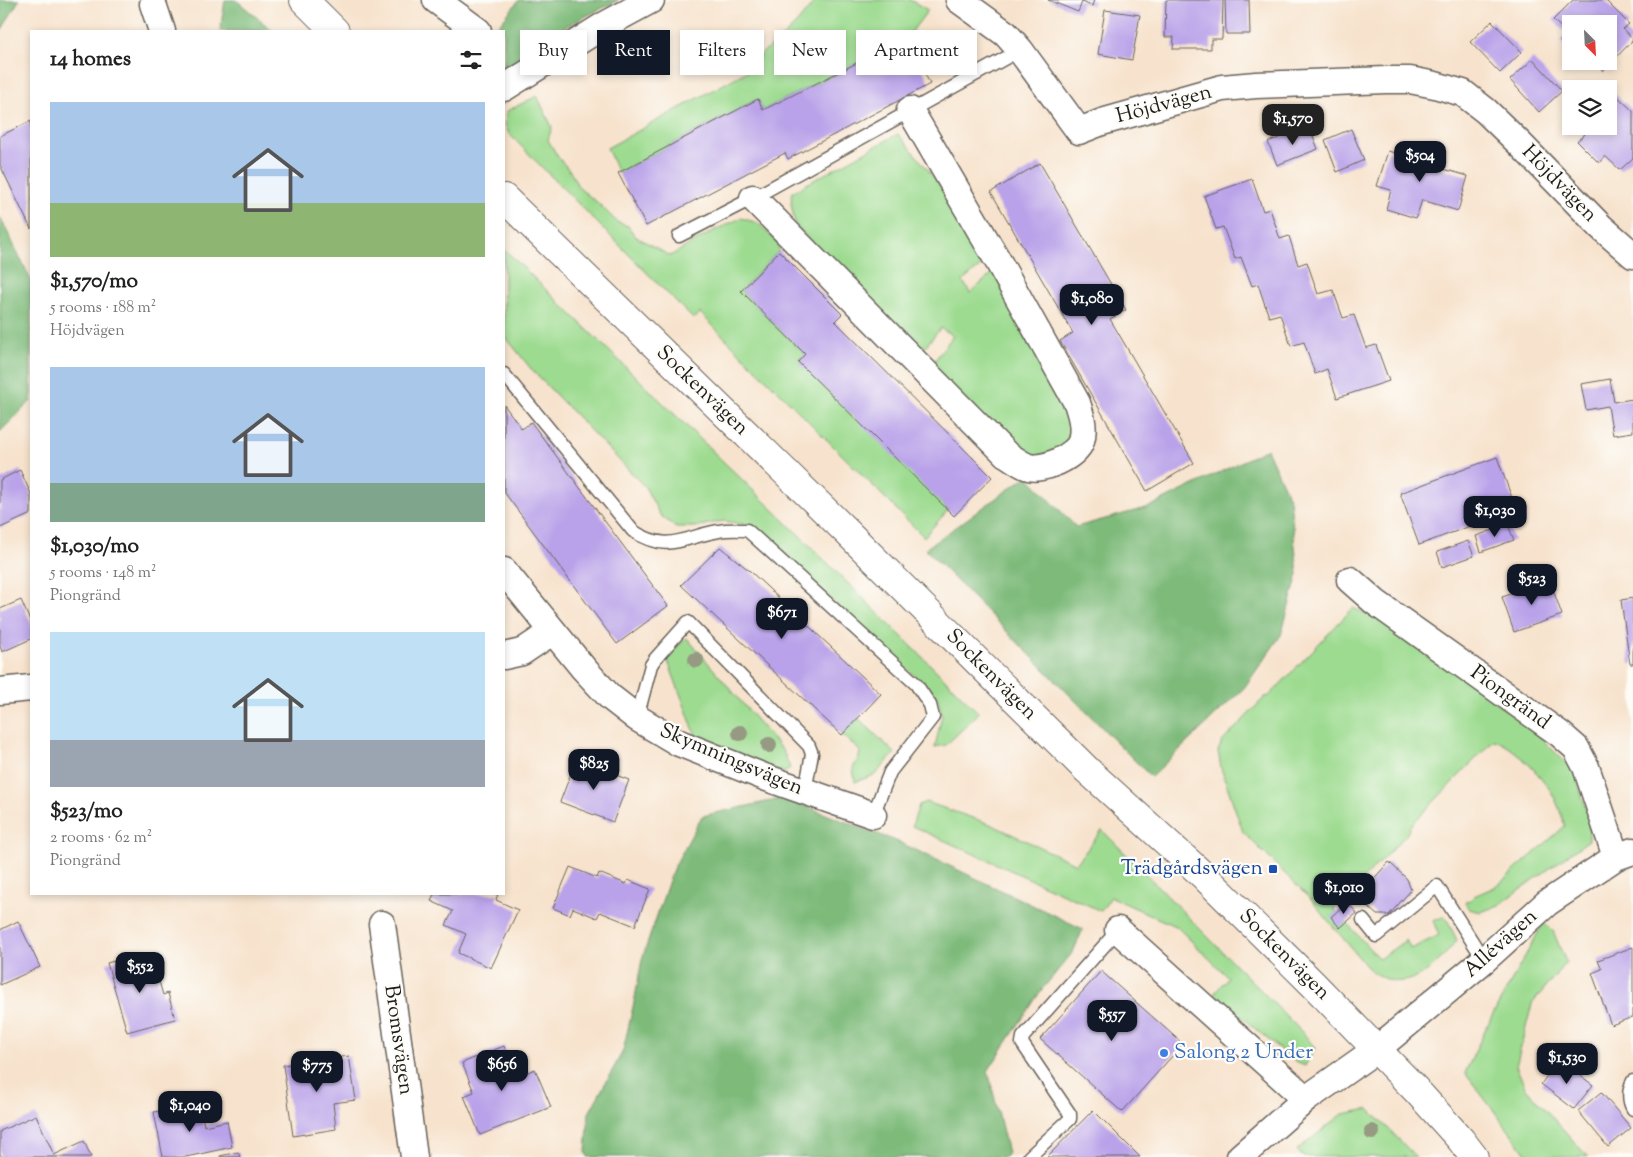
<!DOCTYPE html>
<meta charset="utf-8">
<style>
:root{--surface:#fff;--page:#f6f6f6;--text:#222;--muted:#767676;--accent:#111827}
body{margin:0;font-family:"Sorts Mill Goudy",serif;background:var(--page);color:var(--text);height:100vh;display:flex;flex-direction:column;font-size:19px;white-space:nowrap}
*{box-sizing:border-box;margin:0}
p{font-size:16px;color:var(--muted)}
.icon{flex:none;width:28px;height:28px;fill:none;stroke:currentColor;stroke-width:2;stroke-linecap:round;stroke-linejoin:round}
.map{position:relative;flex:1;overflow:hidden}
.panel{position:absolute;left:30px;top:30px;width:475px;height:865px;display:flex;flex-direction:column;background:var(--surface);border-radius:0px;box-shadow:0 2px 8px #0003}
.panel>*{flex:none}
.banner{position:absolute;left:520px;top:30px;width:475px;height:45px;display:flex;gap:10px}
.needle{width:32px;rotate:156deg}
.tools{position:absolute;left:1562px;top:15px;display:grid;gap:10px}
.tools a{display:grid;place-items:center;width:55px;height:55px;border-radius:0px;background:var(--surface);box-shadow:0 2px 8px #0003;font-size:25px}
.price{position:absolute;translate:-50% -42px;padding:0 11px;border-radius:10px;background:var(--accent);color:#fff;font-size:16px;line-height:32px;filter:drop-shadow(0 1px 2px #0008)}
.price::after{content:'';position:absolute;left:50%;top:30px;width:15px;height:11px;margin-left:-8px;background:inherit;clip-path:polygon(0 0,100% 0,50% 100%)}
.price.on{background:#222;color:#fff}
ul{padding:0;list-style:none}
li{display:grid;align-content:center;gap:10px;height:265px;padding:0 20px}
li span{display:grid;place-items:center;height:155px;border-radius:0px;color:#555}
li>.icon{margin-inline-start:auto}
span .icon{width:90px;height:90px;fill:#fffc;stroke-width:1}
li b{font-size:21px}
h2{display:flex;justify-content:space-between;align-items:center;height:60px;padding:0 20px;font-size:21px}
.tag{padding:0 18px;border-radius:0px;background:var(--surface);box-shadow:0 2px 8px #0003;font-size:18px;line-height:45px}
.tag.on{background:var(--accent);color:#fff}
.map>svg:first-child{display:block}
</style>
<div class="map">
<svg width="1633" height="1157" viewBox="0 0 1633 1157">
<rect width="100%" height="100%" fill="#fdfcf7"/>
<filter id="ink" filterUnits="userSpaceOnUse"><feTurbulence type="fractalNoise" baseFrequency=".02" numOctaves="2"/><feDisplacementMap in="SourceGraphic" scale="10" xChannelSelector="R" yChannelSelector="G"/><feConvolveMatrix kernelMatrix="1 2 1 2 8 2 1 2 1" color-interpolation-filters="sRGB"/></filter>
<filter id="wash" filterUnits="userSpaceOnUse"><feTurbulence type="fractalNoise" baseFrequency=".0096" numOctaves="4" result="noise"/><feDisplacementMap in="SourceGraphic" scale="20" xChannelSelector="R" yChannelSelector="G"/><feGaussianBlur stdDeviation="1.12" result="paint"/><feColorMatrix in="noise" values="0 0 0 0 0 0 0 0 0 0 0 0 0 0 0 0 0 1.4 0 .05"/><feComposite in="paint" operator="in"/></filter>
<g filter="url(#wash)">
<rect width="100%" height="100%" fill="#f7e3cd"/>
<!-- green -->
<path fill="#9ddb90" stroke="#5c7c56" d="M816,0H910L928,10L907,38L763,110L758,99L618,173L607,148L753,68L763,52L775,44L797,23Z
M537,96L552,127L548,140L558,157L570,171L579,188L598,203L617,222L628,226L635,236L670,256L715,230L741,218L758,223L778,243L779,251L741,291L805,354L948,510L924,537L700,313L693,319L509,134L505,124L507,111Z
M898,134C933,173 961,214 989,259L963,281L970,293L994,272L1075,410L1076,432L1053,458L1014,451L929,368L953,336L941,328L916,357L795,225L791,203L792,192Z
M504,249L793,529L979,713L946,745L935,747L942,715L937,696L831,600L777,544L754,526L723,521L695,527H675L660,515L645,487L532,370L504,335Z
M1353,608L1396,626L1483,692L1543,740L1575,772L1589,819V840L1499,905L1481,912L1469,909L1465,903L1467,900L1469,901L1474,896L1497,886L1565,826C1561,815 1558,803 1552,793C1541,775 1513,745 1494,740L1410,826L1407,834L1334,909L1379,959L1406,940L1411,949L1439,935L1433,921L1445,916L1457,940C1434,970 1403,1000 1367,967L1312,901L1243,832L1221,768L1218,751L1222,742L1265,697L1269,696Z
M687,638L783,751L790,768L784,773L697,739L666,656Z
M858,718L895,753L875,775L855,782L853,768L859,757L860,751L842,735Z
M926,802L990,824L1076,864L1102,830L1304,1034L1315,1048L1305,1066L1295,1062L1214,994L1228,977L1177,927L1111,897L1101,911L912,826L919,805Z
M1544,922L1553,931L1566,962L1532,1004L1516,1066L1525,1087L1588,1157H1529L1465,1073L1491,1018Z
M1369,1109L1416,1157H1303L1297,1150L1343,1114Z"/>
<!-- forest -->
<path fill="#7ebb7a" stroke="#4d6c4b" d="M0,0H19L0,33Z
M225,0H236L273,31H220Z
M519,0H619L568,25L504,73V31H494Z
M0,217L31,280V401L0,432Z
M1267,449L1290,500L1298,574L1281,635L1244,688L1151,777L925,549L1027,476L1076,527L1149,507Z
M784,798L901,843L1083,929L1073,952L1040,992L988,1071L1008,1153L1005,1157H588L586,1152L589,1113L623,1051L635,998L642,959L673,869L702,816Z"/>
<g id="blocks">
<!-- building -->
<path fill="#b9a2e9" d="M1048,0H1094L1092,6L1082,2L1078,12Z
M1166,0H1223L1222,39H1211V49H1173L1174,37H1165Z
M1225,0H1249L1250,34H1226Z
M1573,0H1605L1629,24L1623,29L1633,40L1603,71L1594,61H1609V24H1571V52L1560,41L1568,34L1553,20Z
M1105,10L1140,15L1132,60L1098,54Z
M1492,21L1522,52L1500,73L1470,42Z
M907,38L930,84L788,159L785,153L646,226L618,173L758,99L763,110Z
M1533,59L1562,91L1539,112L1510,80Z
M1616,95L1633,111V158L1620,170L1605,156L1599,163L1577,141L1585,134L1577,126H1609V96L1612,100Z
M31,121V229L0,165V136Z
M1309,126L1318,149L1277,165L1268,142Z
M1351,129L1364,160L1337,172L1325,140Z
M1407,147L1436,155L1433,166L1468,176L1458,211L1422,200L1416,218L1386,209L1391,190L1377,186L1388,151L1405,156Z
M1040,163L1126,310L1110,319L1194,463L1147,491L1060,341L1073,333L991,192Z
M1252,179L1263,211L1270,209L1280,239L1289,236L1298,265L1307,262L1318,294L1333,290L1343,318L1354,315L1366,348L1376,345L1389,381L1337,398L1327,369L1315,374L1304,342L1291,346L1280,314L1269,317L1258,284L1252,286L1241,257L1235,259L1223,227L1216,229L1204,196Z
M779,251L842,314L835,321L992,477L954,516L798,362L805,354L741,291Z
M1610,379L1614,402L1633,399V432L1613,435L1608,406L1586,410L1581,384Z
M504,405L522,429L531,422L668,606L617,644L504,492Z
M1497,457L1516,509L1419,545L1400,493Z
M20,470L31,494V514L0,528V480Z
M1508,525L1514,540L1481,552L1476,536Z
M1468,541L1474,556L1442,567L1437,552Z
M720,547L750,571L881,694L842,735L681,585Z
M1550,581L1562,615L1514,632L1502,597Z
M1633,598V664H1630L1621,600Z
M21,600L31,623V639L2,652L0,646V609Z
M576,760L629,780L613,822L560,802Z
M1389,862L1407,879L1411,890L1389,915H1377L1357,897Z
M570,867L597,878L599,873L626,884L628,880L650,889L635,926L600,912L597,918L573,908L570,915L553,908Z
M434,894H498L496,900L518,910L491,968L458,953L466,934L446,925L453,911L431,901Z
M1347,902L1357,913L1340,928L1331,917Z
M18,921L40,967L0,985V930Z
M1633,947V1017L1611,1025L1592,973L1602,969L1598,960Z
M132,956L135,966L153,961L163,995L168,993L175,1019L127,1032L107,963Z
M1101,971L1183,1044L1122,1112L1040,1039Z
M504,1046L516,1077L535,1069L551,1107L480,1135L464,1096L474,1092L462,1063Z
M349,1056L356,1100L333,1103L336,1129L293,1136L283,1065Z
M1559,1060L1593,1085L1574,1109L1541,1084Z
M1601,1092L1631,1128L1608,1147L1578,1111Z
M200,1103L204,1126L227,1121L232,1147L186,1157H163L154,1112Z
M1093,1110L1140,1157H1047Z
M36,1115L54,1155L84,1141L91,1157H2L0,1154V1131Z
M238,1152L240,1157H220V1156Z"/>
</g>
</g>
<g filter="url(#ink)">
<use href="#blocks" fill-opacity="0" stroke="#69625a" stroke-width="1"/>
<g fill="none" stroke-linecap="round" stroke-linejoin="round">
<!-- service casing -->
<g stroke="#69625a" stroke-width="15">
<path id="service" d="M679,236L753,198L1020,50
M504,374L633,531C669,554 683,537 719,531C728,529 738,530 747,530L916,684L930,705L933,717L890,772L873,815
M637,718L651,665L655,659L688,622L809,746L812,754L805,791
M1363,920L1376,936L1437,886L1484,960
M1633,1081C1628,1090 1628,1101 1633,1109
M1029,1157L1070,1119V1114L1022,1043L1023,1037L1118,930"/>
</g>
<!-- minor casing -->
<g stroke="#69625a" stroke-width="29">
<path id="minor" d="M436,0L478,31
M959,0L1006,34L1020,50L1079,131L1102,122L1222,88L1256,85L1386,80H1410L1435,85L1463,93L1486,111L1520,144L1601,227L1633,255
M153,4L162,31
M504,88L603,26L651,0
M753,198L1006,454C1013,458 1019,463 1026,466C1041,473 1077,456 1081,441C1085,428 1081,415 1077,403L998,261L910,110
M504,571L584,669L610,697L637,718L679,743L767,778L873,815
M1350,580L1375,602L1560,734L1576,748L1586,767L1616,857
M504,656L522,652L552,632
M0,691L31,688
M382,924L414,1157
M1118,930L1306,1099
M1240,1157L1306,1099L1377,1049L1484,960L1547,903L1616,857L1633,851"/>
</g>
<!-- tertiary casing -->
<g stroke="#69625a" stroke-width="30">
<path id="tertiary" d="M304,0L335,31
M504,198L848,533L1087,770L1205,877L1313,984L1416,1090L1461,1140L1474,1157"/>
</g>
<!-- service -->
<use href="#service" stroke="#fff" stroke-width="12"/>
<!-- minor -->
<use href="#minor" stroke="#fff" stroke-width="26"/>
<!-- tertiary -->
<use href="#tertiary" stroke="#fff" stroke-width="28"/>
</g>
<!-- trees -->
<g fill="#979a82">
<circle cx="696" cy="660" r="8"/>
<circle cx="740" cy="733" r="8"/>
<circle cx="769" cy="745" r="8"/>
<circle cx="1372" cy="1132" r="8"/>
</g>
</g>
<!-- markers -->
<rect fill="#1a4fb4" stroke="#fdfcf7" stroke-width="2" x="1268" y="864" width="10" height="10" rx="2.5"/>
<circle fill="#3f7fe0" stroke="#fdfcf7" stroke-width="2" cx="1164" cy="1053" r="5"/>
<g text-anchor="middle" dominant-baseline="central" stroke-width="4.5" stroke-linejoin="round" paint-order="stroke">
<!-- street labels -->
<g font-size="21" fill="#1c1c1c" stroke="#fdfcf7">
<text transform="translate(1164 105) rotate(-15)">Höjdvägen</text>
<text transform="translate(1559 184) rotate(46)">Höjdvägen</text>
<text transform="translate(702 391) rotate(44)">Sockenvägen</text>
<text transform="translate(991 675) rotate(45)">Sockenvägen</text>
<text transform="translate(1510 698) rotate(36)">Piongränd</text>
<text transform="translate(731 760) rotate(23)">Skymningsvägen</text>
<text transform="translate(1501 944) rotate(-42)">Allévägen</text>
<text transform="translate(1284 955) rotate(45)">Sockenvägen</text>
<text transform="translate(398 1040) rotate(82)">Bromsvägen</text>
</g>
<!-- transit labels -->
<g font-size="21" fill="#164399" stroke="#fdfcf7" text-anchor="end">
<text x="1263" y="869">Trädgårdsvägen</text>
</g>
<!-- shop labels -->
<g font-size="21" fill="#366cbe" stroke="#fdfcf7" text-anchor="start">
<text x="1174" y="1053">Salong 2 Under</text>
</g>
</g>
</svg>
<div class="tools">
<a><svg class="needle" viewBox="-14 -14 28 28"><path d="M0-13l5 13h-10z" fill="#e53935"/><path d="M0 13l5-13h-10z" fill="#767676"/></svg></a>
<a><svg class="icon" aria-label="layers" viewBox="0 0 24 24"><path d="M12 4l9 5-9 5-9-5zM3 14l9 5 9-5"/></svg></a>
</div>
<b class="price on" style="left:1293px;top:146px">$1,570</b>
<b class="price" style="left:1420px;top:183px">$504</b>
<b class="price" style="left:1092px;top:326px">$1,080</b>
<b class="price" style="left:1495px;top:538px">$1,030</b>
<b class="price" style="left:1532px;top:606px">$523</b>
<b class="price" style="left:782px;top:640px">$671</b>
<b class="price" style="left:594px;top:791px">$825</b>
<b class="price" style="left:1344px;top:915px">$1,010</b>
<b class="price" style="left:140px;top:994px">$552</b>
<b class="price" style="left:1112px;top:1042px">$557</b>
<b class="price" style="left:1567px;top:1085px">$1,530</b>
<b class="price" style="left:502px;top:1092px">$656</b>
<b class="price" style="left:317px;top:1093px">$775</b>
<b class="price" style="left:190px;top:1133px">$1,040</b>
<div class="banner">
<a class="tag">Buy</a>
<a class="tag on">Rent</a>
<a class="tag">Filters</a>
<a class="tag">New</a>
<a class="tag">Apartment</a>
</div>
<section class="panel">
<h2>14 homes<svg class="icon" aria-label="filters" viewBox="0 0 24 24"><path d="M4 7h16M4 17h16"/><circle cx="9" cy="7" r="2"/><circle cx="15" cy="17" r="2"/></svg></h2>
<ul>
<li><span style="background:linear-gradient(#a9c7e8 65%,#8fb573 0)"><svg class="icon" aria-label="home" viewBox="0 0 24 24"><path d="M3 11l9-7 9 7M6 9v11h12V9"/></svg></span><div><b>$1,570/mo</b><p>5 rooms · 188 m²</p><p>Höjdvägen</p></div></li>
<li><span style="background:linear-gradient(#a9c7e8 75%,#7fa58c 0)"><svg class="icon" aria-label="home" viewBox="0 0 24 24"><path d="M3 11l9-7 9 7M6 9v11h12V9"/></svg></span><div><b>$1,030/mo</b><p>5 rooms · 148 m²</p><p>Piongränd</p></div></li>
<li><span style="background:linear-gradient(#bfe0f5 70%,#9aa5b1 0)"><svg class="icon" aria-label="home" viewBox="0 0 24 24"><path d="M3 11l9-7 9 7M6 9v11h12V9"/></svg></span><div><b>$523/mo</b><p>2 rooms · 62 m²</p><p>Piongränd</p></div></li>
</ul>
</section>
</div>
